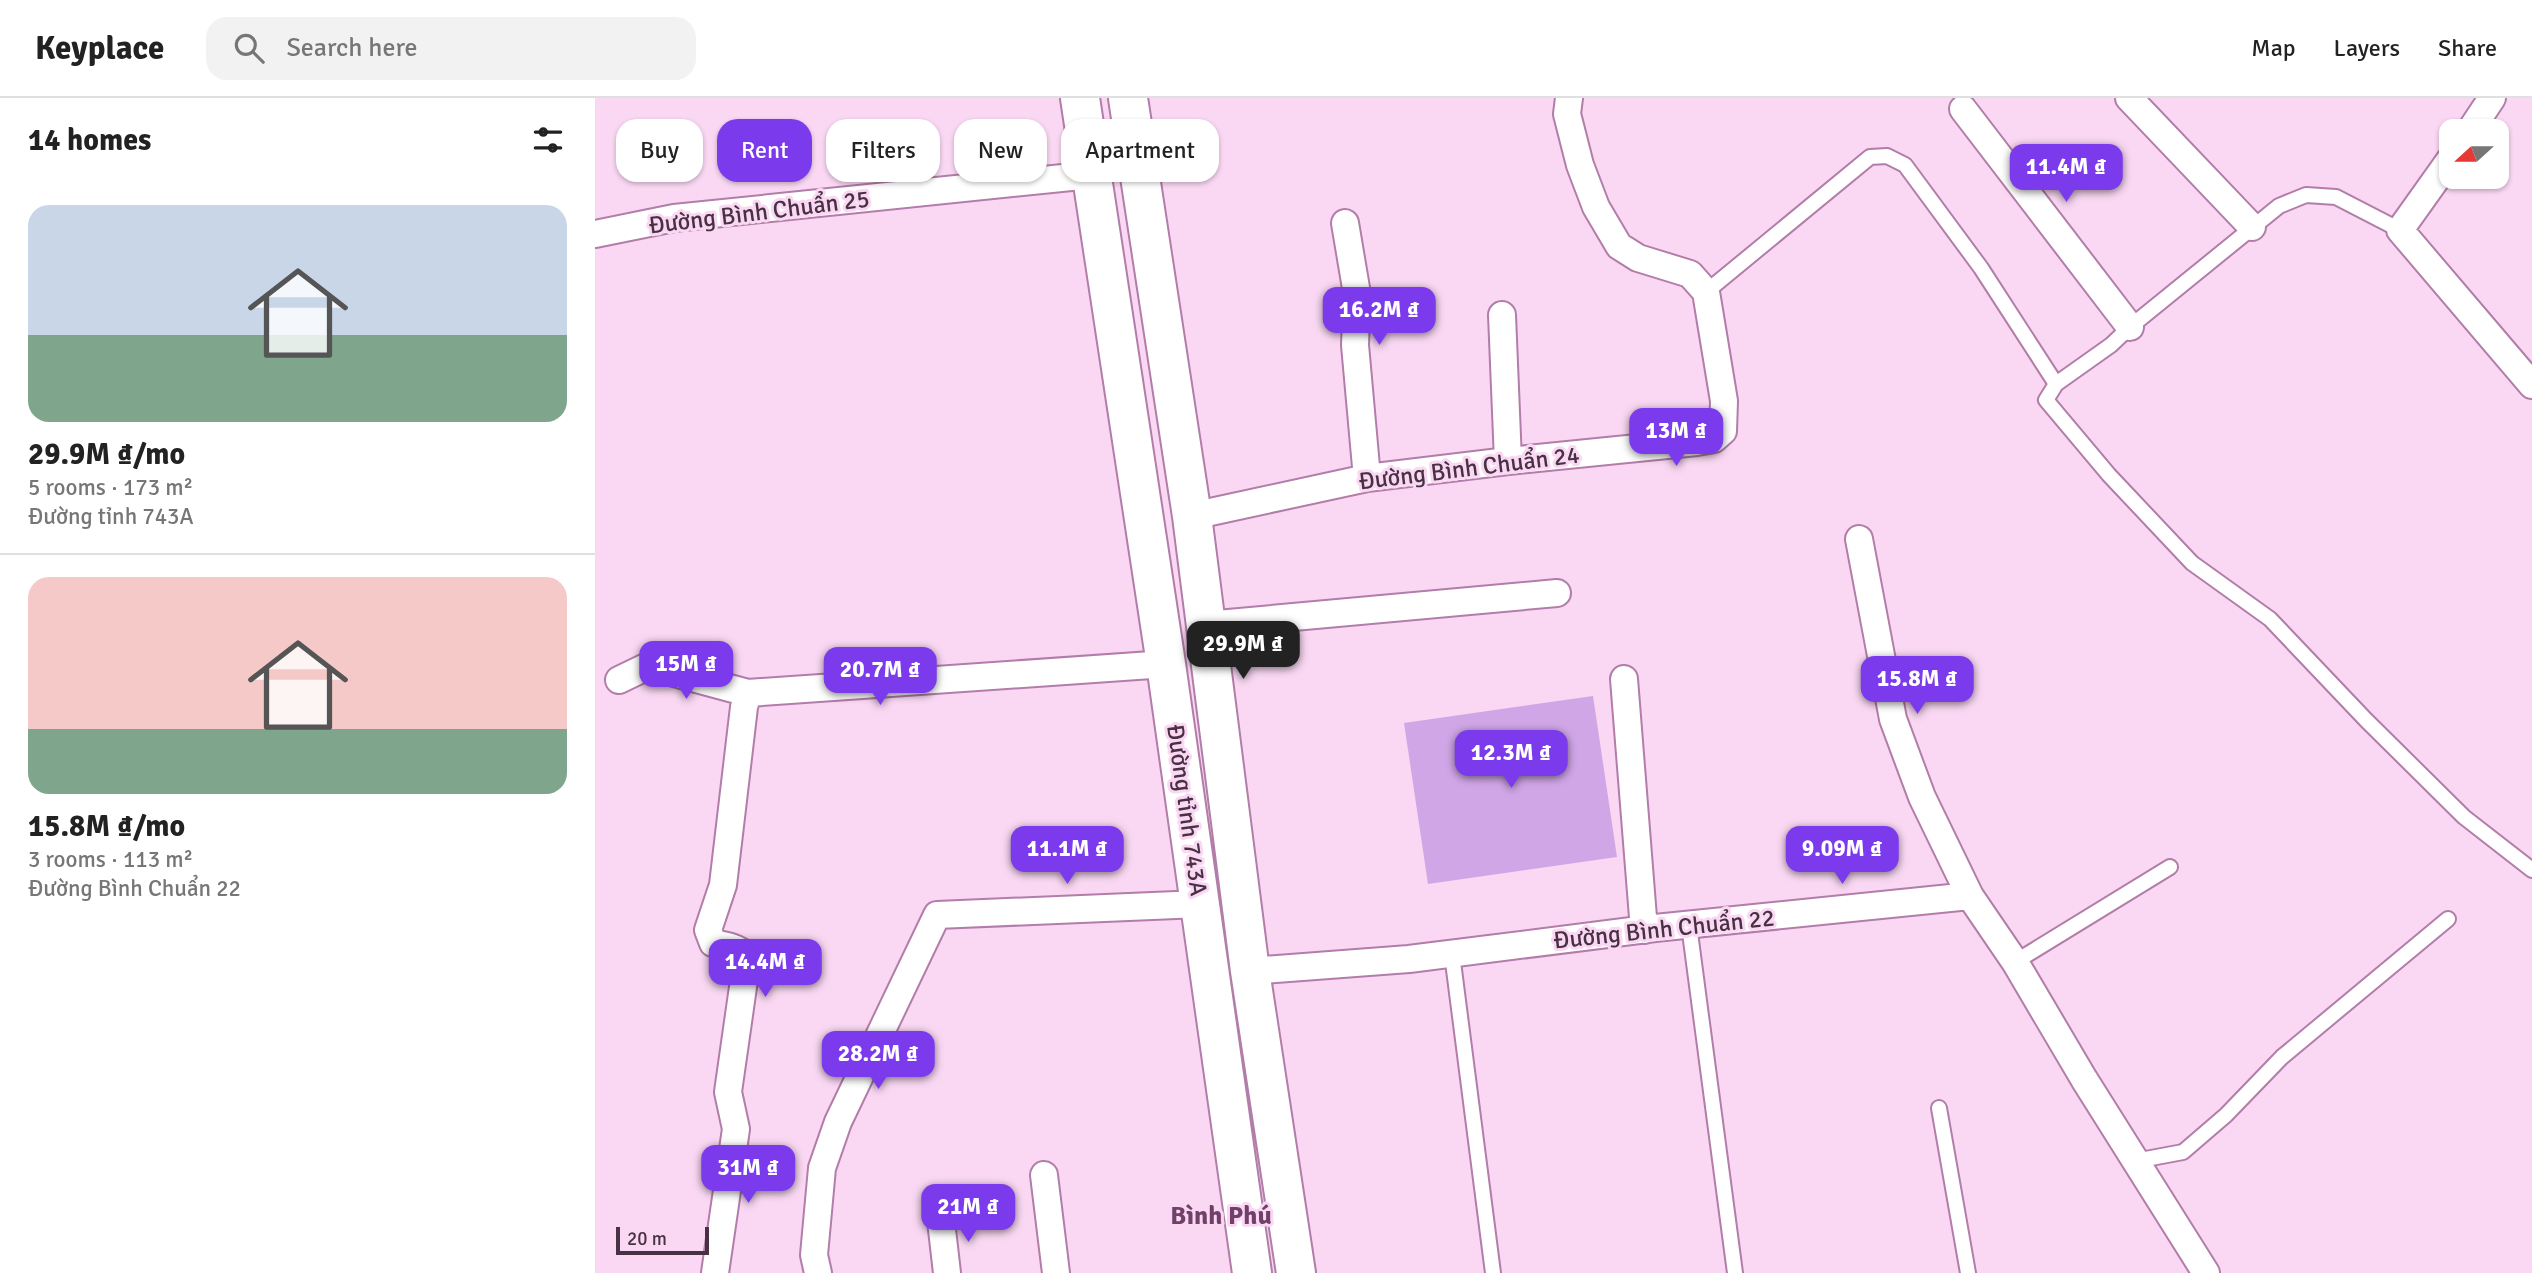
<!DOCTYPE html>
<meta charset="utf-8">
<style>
:root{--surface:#fff;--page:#f2f2f2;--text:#222;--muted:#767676;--line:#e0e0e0;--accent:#7c3aed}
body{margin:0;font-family:Signika,sans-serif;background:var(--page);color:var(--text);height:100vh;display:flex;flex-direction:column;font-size:26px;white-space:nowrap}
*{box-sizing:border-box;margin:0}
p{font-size:23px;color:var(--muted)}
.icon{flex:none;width:38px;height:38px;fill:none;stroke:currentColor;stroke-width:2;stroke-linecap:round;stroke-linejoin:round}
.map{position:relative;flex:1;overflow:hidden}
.details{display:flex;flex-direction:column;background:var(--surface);width:595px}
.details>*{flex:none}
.guide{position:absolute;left:21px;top:21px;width:665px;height:63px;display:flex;gap:14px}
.needle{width:46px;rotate:249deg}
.controls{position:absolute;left:1844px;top:21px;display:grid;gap:14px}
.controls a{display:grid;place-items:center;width:70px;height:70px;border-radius:14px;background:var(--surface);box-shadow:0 2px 5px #0004;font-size:35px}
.scale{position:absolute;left:21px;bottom:18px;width:93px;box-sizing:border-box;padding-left:7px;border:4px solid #483143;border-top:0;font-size:19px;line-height:24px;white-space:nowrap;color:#483143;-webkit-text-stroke:5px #fad8f3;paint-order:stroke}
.price{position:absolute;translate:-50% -60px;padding:0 16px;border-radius:14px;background:var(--accent);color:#fff;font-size:23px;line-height:46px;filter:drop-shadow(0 2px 4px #0008)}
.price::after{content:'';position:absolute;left:50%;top:42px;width:21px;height:16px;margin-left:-10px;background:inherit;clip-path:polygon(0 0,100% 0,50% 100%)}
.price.active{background:#222;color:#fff}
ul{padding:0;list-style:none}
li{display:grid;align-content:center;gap:14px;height:371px;padding:0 28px}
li+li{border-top:2px solid var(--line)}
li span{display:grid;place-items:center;height:217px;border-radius:21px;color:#555}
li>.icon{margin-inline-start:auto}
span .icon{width:126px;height:126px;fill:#fffc;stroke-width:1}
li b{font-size:30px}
h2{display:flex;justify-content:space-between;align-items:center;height:84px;padding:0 28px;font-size:30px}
.pill{padding:0 24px;border-radius:21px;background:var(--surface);box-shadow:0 2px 5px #0004;font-size:24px;line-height:63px}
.pill.active{background:var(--accent);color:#fff}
header{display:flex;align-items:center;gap:42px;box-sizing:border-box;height:98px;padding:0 35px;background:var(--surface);border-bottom:2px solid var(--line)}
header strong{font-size:33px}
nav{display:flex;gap:38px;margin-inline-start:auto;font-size:24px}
.search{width:490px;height:63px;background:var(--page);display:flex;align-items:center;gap:18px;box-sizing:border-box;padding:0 24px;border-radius:21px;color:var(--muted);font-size:26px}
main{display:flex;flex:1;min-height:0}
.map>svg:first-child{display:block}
</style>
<header>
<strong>Keyplace</strong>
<div class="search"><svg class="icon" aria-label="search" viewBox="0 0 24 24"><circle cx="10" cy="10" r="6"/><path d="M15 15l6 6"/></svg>Search here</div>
<nav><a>Map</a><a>Layers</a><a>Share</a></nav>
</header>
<main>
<section class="details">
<h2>14 homes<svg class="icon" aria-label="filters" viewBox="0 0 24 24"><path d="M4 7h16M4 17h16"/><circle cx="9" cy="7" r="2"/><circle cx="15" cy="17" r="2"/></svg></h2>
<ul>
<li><span style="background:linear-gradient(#c9d6e8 60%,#7fa58c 0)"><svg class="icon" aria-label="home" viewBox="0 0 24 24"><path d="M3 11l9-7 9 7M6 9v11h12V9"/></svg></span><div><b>29.9M ₫/mo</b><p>5 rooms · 173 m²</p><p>Đường tỉnh 743A</p></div></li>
<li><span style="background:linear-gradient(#f6c9c9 70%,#7fa58c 0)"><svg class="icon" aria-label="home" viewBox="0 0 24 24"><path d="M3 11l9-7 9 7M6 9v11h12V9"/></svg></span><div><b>15.8M ₫/mo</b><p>3 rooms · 113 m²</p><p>Đường Bình Chuẩn 22</p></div></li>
</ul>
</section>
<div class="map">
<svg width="1937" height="1175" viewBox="0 0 1937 1175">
<rect width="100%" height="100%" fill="#fad8f3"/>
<!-- building -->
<path fill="#d0a6e7" d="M998,598L1022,759L833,786L809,625Z"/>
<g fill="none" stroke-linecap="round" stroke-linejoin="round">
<!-- service casing -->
<g stroke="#b27da8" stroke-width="18">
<path id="service" d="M1805,132L1741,99L1711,97L1684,108L1535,229L1516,247L1461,286L1451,302L1514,377L1597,465L1675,521L1771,622L1869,719L1937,772
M1111,194L1275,59L1292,58L1310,67L1386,170L1461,286
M1094,827L1140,1175
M857,856L898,1175
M1420,864L1575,769
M1344,1010L1373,1175
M1540,1063L1588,1054L1631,1017L1687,959L1853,821"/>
</g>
<!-- minor casing -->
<g stroke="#b27da8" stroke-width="30">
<path id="minor" d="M1534,0L1657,129
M1368,11L1535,229
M1875,33L1897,0
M1857,59L1805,132L1937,287
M750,125L762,196L760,247L772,380
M0,136L79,120L496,77
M907,217L913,363
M597,418L772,380L913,363L1102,344L1119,341L1128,333L1129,303L1111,194L1095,176L1043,160L1024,148L1001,109L985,67L972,16L974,0
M1264,441L1298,621L1327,699L1375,798
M611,527L962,495
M1029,581L1049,832
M24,582L53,568L153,595
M655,873L814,861L1060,830L1375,798L1420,864L1489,981L1611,1175
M449,1077L461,1175
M346,1123L352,1175
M120,1175L141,1031L133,994L152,861C147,849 130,848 118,845L113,832L128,787L149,609L153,595L571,566
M223,1175L219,1157L227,1070L243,1024L342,817L605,806"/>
</g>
<!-- secondary casing -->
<g stroke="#b27da8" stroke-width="42">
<path id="secondary" d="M485,0L571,566L657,1175
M533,0L597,418L655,873L701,1175"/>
</g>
<!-- service -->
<use href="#service" stroke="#fff" stroke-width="14"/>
<!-- minor -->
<use href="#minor" stroke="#fff" stroke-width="26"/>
<!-- secondary -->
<use href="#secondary" stroke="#fff" stroke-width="38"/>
</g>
<g text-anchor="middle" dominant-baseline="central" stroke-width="6" stroke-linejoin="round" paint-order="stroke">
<!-- street labels -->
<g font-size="24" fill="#483143" stroke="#fad8f3">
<text transform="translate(164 114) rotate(-7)">Đường Bình Chuẩn 25</text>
<text transform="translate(874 370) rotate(-7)">Đường Bình Chuẩn 24</text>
<text transform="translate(592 712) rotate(82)">Đường tỉnh 743A</text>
<text transform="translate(1069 831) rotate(-6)">Đường Bình Chuẩn 22</text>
</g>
<!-- neighbourhood labels -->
<g font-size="26" font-weight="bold" fill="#704069" stroke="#fad8f3">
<text x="626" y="1118">Bình Phú</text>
</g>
</g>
</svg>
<div class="controls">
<a><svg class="needle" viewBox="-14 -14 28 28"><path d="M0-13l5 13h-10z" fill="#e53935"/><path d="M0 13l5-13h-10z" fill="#767676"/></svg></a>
</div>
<div class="scale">20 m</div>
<b class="price" style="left:1471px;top:106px">11.4M ₫</b>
<b class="price" style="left:784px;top:249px">16.2M ₫</b>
<b class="price" style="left:1081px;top:370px">13M ₫</b>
<b class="price active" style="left:648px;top:583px">29.9M ₫</b>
<b class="price" style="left:91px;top:603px">15M ₫</b>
<b class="price" style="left:285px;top:609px">20.7M ₫</b>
<b class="price" style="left:1322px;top:618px">15.8M ₫</b>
<b class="price" style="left:916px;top:692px">12.3M ₫</b>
<b class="price" style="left:472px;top:788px">11.1M ₫</b>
<b class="price" style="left:1247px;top:788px">9.09M ₫</b>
<b class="price" style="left:170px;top:901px">14.4M ₫</b>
<b class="price" style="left:283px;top:993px">28.2M ₫</b>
<b class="price" style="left:153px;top:1107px">31M ₫</b>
<b class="price" style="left:373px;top:1146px">21M ₫</b>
<div class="guide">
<a class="pill">Buy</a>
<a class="pill active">Rent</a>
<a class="pill">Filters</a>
<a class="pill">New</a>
<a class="pill">Apartment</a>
</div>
</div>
</main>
